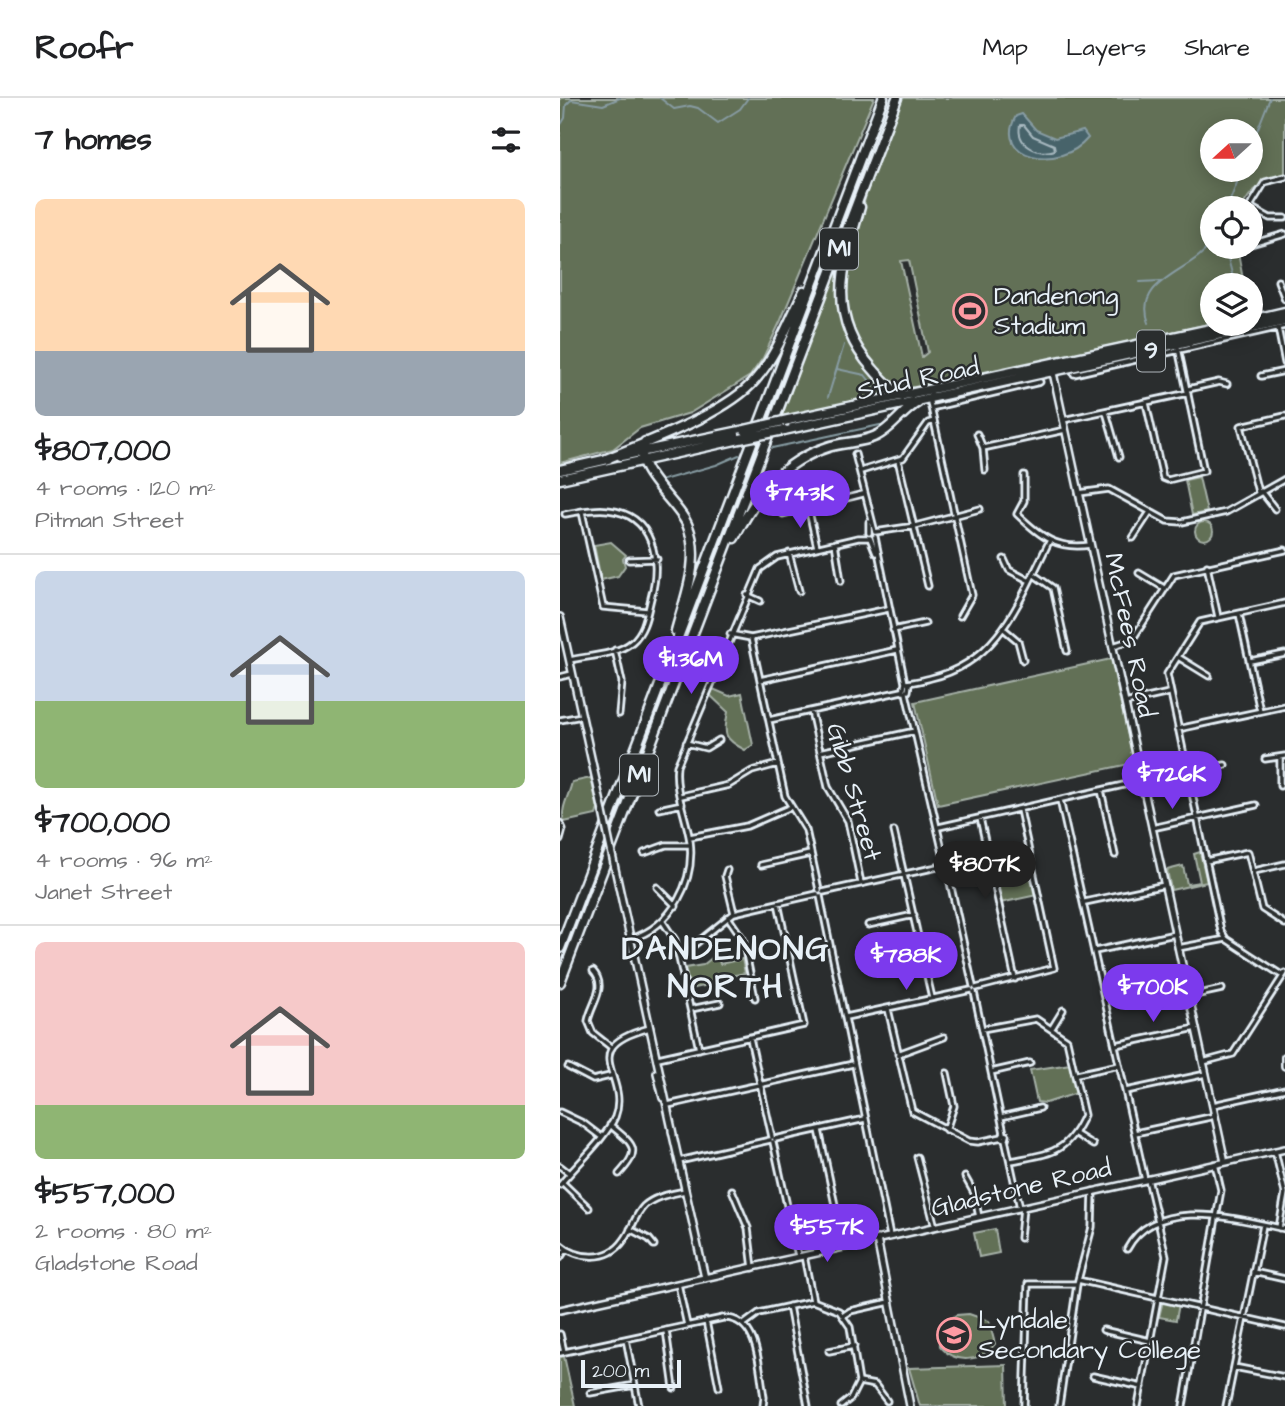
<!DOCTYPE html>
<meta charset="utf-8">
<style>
:root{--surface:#fff;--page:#f6f6f6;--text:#202124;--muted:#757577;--line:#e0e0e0;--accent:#7c3aed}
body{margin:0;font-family:"Architects Daughter",sans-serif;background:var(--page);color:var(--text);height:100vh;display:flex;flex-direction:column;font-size:26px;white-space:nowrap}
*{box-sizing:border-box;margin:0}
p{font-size:23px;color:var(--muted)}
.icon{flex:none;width:38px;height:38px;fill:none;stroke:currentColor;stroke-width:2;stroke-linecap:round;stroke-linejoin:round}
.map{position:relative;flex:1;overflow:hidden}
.details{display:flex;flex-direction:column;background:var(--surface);width:560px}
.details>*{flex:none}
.needle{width:46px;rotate:249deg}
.buttons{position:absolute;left:640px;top:21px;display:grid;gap:14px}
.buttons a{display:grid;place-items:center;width:63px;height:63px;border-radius:50%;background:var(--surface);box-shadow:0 4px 18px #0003;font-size:35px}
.scale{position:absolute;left:21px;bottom:18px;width:100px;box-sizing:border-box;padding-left:7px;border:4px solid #e8f1f8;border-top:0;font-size:19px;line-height:24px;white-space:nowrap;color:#e8f1f8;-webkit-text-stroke:5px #2a2d2e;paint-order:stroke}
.price{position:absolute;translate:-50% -60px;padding:0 16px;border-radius:24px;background:var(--accent);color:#fff;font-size:23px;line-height:46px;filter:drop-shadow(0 2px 4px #0008)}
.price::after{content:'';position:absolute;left:50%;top:42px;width:21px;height:16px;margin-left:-10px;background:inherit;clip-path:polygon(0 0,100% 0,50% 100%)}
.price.on{background:#222;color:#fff}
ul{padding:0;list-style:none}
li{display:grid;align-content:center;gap:14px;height:371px;padding:0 35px}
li+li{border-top:2px solid var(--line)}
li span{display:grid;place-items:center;height:217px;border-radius:10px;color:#555}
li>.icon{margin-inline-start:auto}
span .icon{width:126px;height:126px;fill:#fffc;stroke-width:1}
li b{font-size:30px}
h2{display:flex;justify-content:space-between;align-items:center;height:84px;padding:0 35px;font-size:30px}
header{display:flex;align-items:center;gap:42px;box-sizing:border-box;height:98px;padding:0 35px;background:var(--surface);border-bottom:2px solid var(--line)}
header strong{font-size:33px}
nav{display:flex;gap:38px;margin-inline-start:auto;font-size:24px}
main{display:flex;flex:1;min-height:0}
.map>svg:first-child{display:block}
</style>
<header>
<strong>Roofr</strong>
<nav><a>Map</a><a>Layers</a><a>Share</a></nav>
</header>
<main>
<section class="details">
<h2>7 homes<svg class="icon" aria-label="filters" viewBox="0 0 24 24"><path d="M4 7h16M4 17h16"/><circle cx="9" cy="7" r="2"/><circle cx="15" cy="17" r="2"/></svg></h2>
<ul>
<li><span style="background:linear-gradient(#ffd9b3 70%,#9aa5b1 0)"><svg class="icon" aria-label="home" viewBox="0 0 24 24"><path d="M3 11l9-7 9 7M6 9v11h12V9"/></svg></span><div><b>$807,000</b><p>4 rooms · 120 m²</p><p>Pitman Street</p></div></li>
<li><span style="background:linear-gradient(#c9d6e8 60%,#8fb573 0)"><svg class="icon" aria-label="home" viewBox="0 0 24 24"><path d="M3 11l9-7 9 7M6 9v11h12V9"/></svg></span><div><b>$700,000</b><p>4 rooms · 96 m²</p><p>Janet Street</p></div></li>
<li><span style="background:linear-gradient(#f6c9c9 75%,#8fb573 0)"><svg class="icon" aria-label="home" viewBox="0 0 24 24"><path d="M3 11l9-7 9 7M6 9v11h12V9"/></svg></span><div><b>$557,000</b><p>2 rooms · 80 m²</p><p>Gladstone Road</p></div></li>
</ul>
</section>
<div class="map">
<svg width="725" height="1308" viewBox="0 0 725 1308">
<rect width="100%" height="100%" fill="#2a2d2e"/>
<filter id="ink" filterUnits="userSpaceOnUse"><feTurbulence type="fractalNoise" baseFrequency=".0143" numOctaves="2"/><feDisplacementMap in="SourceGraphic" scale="14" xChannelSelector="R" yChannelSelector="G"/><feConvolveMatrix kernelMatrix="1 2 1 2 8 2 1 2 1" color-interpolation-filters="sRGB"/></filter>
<g filter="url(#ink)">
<!-- green -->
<path fill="#626f56" stroke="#a5b0a7" stroke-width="2" fill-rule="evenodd" d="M0,0H314L221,222L203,260L190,278L130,315L80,330L53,351L0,365Z
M341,0H725V77C705,82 690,91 682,110H653V149H677L684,187H653V225L221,320L282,155L292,150L307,93ZM653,33H691V72H653ZM349,162L368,254L362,259L341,163Z
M639,379L647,414L632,417L625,382Z
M635 433a9 9 0 1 1 18 0a9 9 0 1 1-18 0Z
M51,444L66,457L63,461L65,468L58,478L41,482L34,447Z
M551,561L574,665L378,707L355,604Z
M153,591L169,598L182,595L193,647L185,652C164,641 163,637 168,614L150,597Z
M31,680L38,711L36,717L4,724C0,710 9,698 12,684Z
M640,754L647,784L611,792L607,772L623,768L627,786L640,784L634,756Z
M472,773L477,797L440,805L435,781Z
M157,856L160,866L182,861L185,875L170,878L171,882L130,891L125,870L143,867Z
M511,966L517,995L486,1005L477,1004L470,972Z
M435,1131L439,1155L419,1159L414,1135Z
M603,1203L619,1206L616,1222L599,1219Z
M409,1216L429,1223L435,1246C421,1264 395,1267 380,1248L379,1230L396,1217Z
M4,1258L15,1308H0V1259Z
M446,1267L447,1308H360L349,1270Z"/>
<!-- water -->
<path fill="#46636a" stroke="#879ca3" stroke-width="2" d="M462,16L476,32L495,40L523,33L528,40C499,75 432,60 456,18Z"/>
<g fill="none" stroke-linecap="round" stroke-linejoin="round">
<!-- shore -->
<path stroke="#a7b8bf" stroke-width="2" d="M460,27H464L473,38L494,47L495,52C478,58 456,47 460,27Z"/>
<!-- stream -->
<path stroke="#879ca3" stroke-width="2" d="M100,0L114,11L130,8L138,10L158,25L180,11L188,0
M0,28L5,20L6,7L11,2L43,7L60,0
M691,48L710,0
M667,110L682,72
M665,149L675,187
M580,184L600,183
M589,225C572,180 636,174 653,142
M277,271L305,277L317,292
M268,299L284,247
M212,350L320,327
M103,382L156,367L179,357"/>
<!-- street casing -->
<g stroke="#e8f1f8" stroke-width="9">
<path id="street" d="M690,109L710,120H725
M689,110L705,84L725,79
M691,146L725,136
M718,183L725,201
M718,230L725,265
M617,245L644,373
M514,276L725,228
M701,278L725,273
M372,291L369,300L412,497L400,518
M628,291L659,284L667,286
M586,305L603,380L608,382L644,373
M371,310L480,284
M546,314L559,359
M503,322L628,295
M417,336L423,350L425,372
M423,350L505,332
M295,356L315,434L355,428L420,411
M338,362L368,488
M301,373L343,360L368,325L374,323
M464,377V403L457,416C481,439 497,452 530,447
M257,382L262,405
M701,393L715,411
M698,394L681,328L725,318
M519,395L549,391L607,423L622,424L666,414L725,381
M248,409L257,449
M22,414L43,509L87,513
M5,416C19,414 34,410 48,412C95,417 101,463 91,500C87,516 85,533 72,544C57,557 28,558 10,562
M223,416L303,396
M309,424V435
M315,439L345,585
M573,440L590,414
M275,445L281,483
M229,455L239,493
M444,461L449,472L470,483
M69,462L97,461
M647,468L658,519
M579,475L604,490
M473,476L493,490L507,553
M187,497L200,503
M679,516L700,613
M333,532L365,525
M445,532L458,543L463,562
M170,536L191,540L225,698L246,732L259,792
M191,540L328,511
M553,548L572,542L614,477L725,452
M55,552L62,584L59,616
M618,559L649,578
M690,563L725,556
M0,579L12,576
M200,582L337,552
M349,586L348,593L343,594L345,585C353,585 363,582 371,580C440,564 460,501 489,444
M346,595L385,764
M565,605L609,595
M251,613L268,689L288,723L301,785
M0,622L22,618
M209,622L342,593
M618,631L725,608
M126,645L146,650L159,642
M260,654L355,633
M705,661L725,658
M627,675L665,667
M720,688V659
M541,692L555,757
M121,698L169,687L192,673L218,666
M500,702L585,1082
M99,711L122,706
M420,720L455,881
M0,725L3,731L0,742
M379,729L581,683
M592,730L696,707
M334,733L372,900
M130,739L187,728L231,709
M84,755L106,747H130
M646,763L688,754L702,811L725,826
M382.5 767a3.5 3.5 0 1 1 7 0a3.5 3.5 0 1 1-7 0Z
M201,767L250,756
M387,771L413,888
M167,772L165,778L174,815
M694,773L725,766
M97,789L116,808
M263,794L382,768
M260,798L330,1138
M525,804L605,787
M168,819L183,841L195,900
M103,824L115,842L139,951
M308,827L354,817
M71,841C112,828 135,784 130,743C126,718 114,692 117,668L200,471L217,459L298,440H310L316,455
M666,841L661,833L607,576L640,524L725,505
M618,850L666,841L723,878
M535,853L615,836
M118,856L124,855L174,815L257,796
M317,869L363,859
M33,873C48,889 31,906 28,923L33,935L52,950
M416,890L494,870L460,712
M414,894L444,1035
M630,898L662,891
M545,900L626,883
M131,911L160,905
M328,911L352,1013L409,1043L418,1044L442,1039
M286,919L411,892
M492,930L503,912
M422,931L476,921L507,942L524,1017C506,1057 490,1055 451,1063
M190,940L212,1039
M556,947L636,930
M338,956L384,939
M98,960L244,927L218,805
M643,964L673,956L725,875
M8,969L33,982L50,978
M431,974L470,965
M517,976L559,967
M566,993L646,976
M108,1007L293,966
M653,1007L725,991
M0,1014L23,1025L40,1038
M441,1019L480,1010
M50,1027C74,1047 82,1051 59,1076
M259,1032L284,1149
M386,1032L394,1008L387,975
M514,1035L533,1047
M575,1035L655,1018
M443,1036L447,1037L446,1041L442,1040Z
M215,1041L305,1021
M445,1041L460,1110
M213,1044L238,1158
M715,1053L725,1095L719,1130
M357,1059L375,1129
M119,1063L210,1042
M0,1068L9,1075
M405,1079L414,1095L419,1119
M3,1085L29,1110
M0,1087C15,1068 46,1040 55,1019C71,978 13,950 90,930
M172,1092L188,1130L193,1170
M70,1131L89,1141L94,1147
M460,1140L463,1110
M0,1146C18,1162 49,1164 64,1142C72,1132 74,1118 84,1108C95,1098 111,1096 125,1093
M567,1151C596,1097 677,1121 725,1131
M244,1158L253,1203
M0,1160L6,1151
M693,1174L725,1181
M518,1182L725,1229
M118,1186L127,1227
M229,1208L248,1308
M284,1217L290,1213L330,1204
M146,1223L159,1289
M184,1226L199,1215L253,1203L279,1213L290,1229L299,1284L291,1300L281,1308
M106,1232L114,1290
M543,1232L590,1243
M0,1236L4,1254
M66,1241L79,1308
M269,1253L294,1248
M0,1255L163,1220C200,1219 199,1272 204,1299L203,1308
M674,1269L725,1279
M533,1278L582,1289
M299,1284L315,1287L327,1303
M30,1295L75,1287
M464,1308L468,1186H517
M499,1308L517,1186L532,1129L533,1093
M578,1308L606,1158L588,1081
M623,1308L661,1092L655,1066
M666,1308L703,1127"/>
</g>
<!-- secondary casing -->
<g stroke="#e8f1f8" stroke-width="10">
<path id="secondary" d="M492,270L665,1064
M0,519L43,714
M54,766L113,1036
M725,959V968
M97,975L103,1000
M112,1033L145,1180
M317,1141L350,1308
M0,1212L725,1051"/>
</g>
<!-- highway casing -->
<g stroke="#e8f1f8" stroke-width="13">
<path id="highway" d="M300,109C282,169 266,219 313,271C321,280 329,290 340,296
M691,222L725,214
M228,322L674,226
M224,332L725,222
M85,344C69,369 117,403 127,426C142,460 125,499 116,533
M61,358L185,332
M44,362C86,344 166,316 195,282C217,257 229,223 244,193
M0,372L48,361
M0,381L180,341
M174,440C197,397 221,364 268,349C283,344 301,345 316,338C332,331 342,313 358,304
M0,850L323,0
M0,884L337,0"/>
</g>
<!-- street -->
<use href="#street" stroke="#2a2d2e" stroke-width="3.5"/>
<!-- secondary -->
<use href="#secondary" stroke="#2a2d2e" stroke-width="5"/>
<!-- highway -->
<use href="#highway" stroke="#2a2d2e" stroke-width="8"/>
<!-- secondary-bridge casing -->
<g stroke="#e8f1f8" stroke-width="10" stroke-linecap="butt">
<path id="secondary-bridge" d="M43,714L54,766"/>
</g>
<!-- highway-bridge casing -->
<g stroke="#e8f1f8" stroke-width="13" stroke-linecap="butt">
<path id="highway-bridge" d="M185,332L228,322
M180,341L224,332"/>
</g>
<!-- secondary-bridge -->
<use href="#secondary-bridge" stroke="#2a2d2e" stroke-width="5"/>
<!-- highway-bridge -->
<use href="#highway-bridge" stroke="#2a2d2e" stroke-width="8"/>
</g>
</g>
<!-- icons -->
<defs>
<g id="stadium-ring" transform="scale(1.75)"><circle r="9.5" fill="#2a2d2e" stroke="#ff9aa2" stroke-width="1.5"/><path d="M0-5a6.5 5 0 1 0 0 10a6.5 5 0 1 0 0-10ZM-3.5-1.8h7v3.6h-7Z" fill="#ff9aa2"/></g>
<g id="school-ring" transform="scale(1.75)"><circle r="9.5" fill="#2a2d2e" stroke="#ff9aa2" stroke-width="1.5"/><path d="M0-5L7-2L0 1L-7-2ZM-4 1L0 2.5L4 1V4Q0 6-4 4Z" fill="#ff9aa2"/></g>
</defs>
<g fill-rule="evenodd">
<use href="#stadium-ring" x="410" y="213"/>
<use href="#school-ring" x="394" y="1237"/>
</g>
<g text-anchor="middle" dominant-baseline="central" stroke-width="5" stroke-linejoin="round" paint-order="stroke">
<!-- shield labels -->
<g fill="#2a2d2e" stroke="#afb6bb" stroke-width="2">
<rect x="260" y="130.5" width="38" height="41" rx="5"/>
<rect x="577" y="232.5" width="28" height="41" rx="5"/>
<rect x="60" y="656.5" width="38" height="41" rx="5"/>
</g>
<g font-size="24" font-weight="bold" fill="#e8f1f8">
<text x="279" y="151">M1</text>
<text x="591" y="253">9</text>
<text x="79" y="677">M1</text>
</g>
<!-- poi labels -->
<g font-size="26" fill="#e8f1f8" stroke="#2a2d2e" text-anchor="start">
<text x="434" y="198">Dandenong<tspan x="434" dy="30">Stadium</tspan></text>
<text x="418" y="1222">Lyndale<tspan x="418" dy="30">Secondary College</tspan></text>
</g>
<!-- street labels -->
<g font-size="26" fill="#e8f1f8" stroke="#2a2d2e">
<text transform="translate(358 281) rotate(-12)">Stud Road</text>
<text transform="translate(570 537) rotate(78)">McFees Road</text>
<text transform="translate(294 694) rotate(74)">Gibb Street</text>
<text transform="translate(461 1090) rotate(-13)">Gladstone Road</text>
</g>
<!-- district labels -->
<g font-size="33" font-weight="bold" letter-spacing="2" fill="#e8f1f8" stroke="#2a2d2e">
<text x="166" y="851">DANDENONG<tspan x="166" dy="38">NORTH</tspan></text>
</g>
</g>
</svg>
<div class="buttons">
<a><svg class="needle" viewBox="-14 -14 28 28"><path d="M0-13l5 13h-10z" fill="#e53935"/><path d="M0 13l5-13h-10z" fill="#757577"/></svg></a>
<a><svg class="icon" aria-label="locate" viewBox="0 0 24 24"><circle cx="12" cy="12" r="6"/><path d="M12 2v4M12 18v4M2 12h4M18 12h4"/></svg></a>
<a><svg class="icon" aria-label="layers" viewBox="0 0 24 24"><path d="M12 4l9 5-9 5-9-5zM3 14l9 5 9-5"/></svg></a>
</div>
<div class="scale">200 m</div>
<b class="price" style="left:240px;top:432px">$743K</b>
<b class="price" style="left:131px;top:598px">$1.36M</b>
<b class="price" style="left:612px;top:713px">$726K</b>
<b class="price on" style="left:425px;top:803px">$807K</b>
<b class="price" style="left:346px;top:894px">$788K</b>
<b class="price" style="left:593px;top:926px">$700K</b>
<b class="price" style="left:267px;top:1166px">$557K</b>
</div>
</main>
